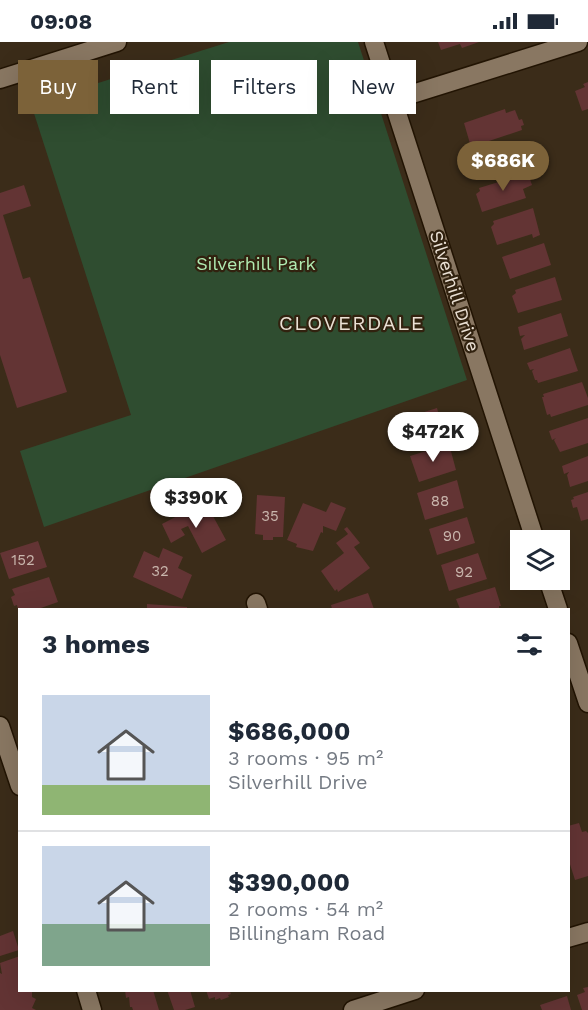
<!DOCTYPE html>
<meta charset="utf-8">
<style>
:root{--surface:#fff;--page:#f6f6f7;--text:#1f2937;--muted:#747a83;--line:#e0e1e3;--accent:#7c6239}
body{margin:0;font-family:"Work Sans",sans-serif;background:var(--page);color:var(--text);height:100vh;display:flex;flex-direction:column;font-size:22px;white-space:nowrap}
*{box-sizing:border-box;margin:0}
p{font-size:20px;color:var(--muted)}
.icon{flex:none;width:33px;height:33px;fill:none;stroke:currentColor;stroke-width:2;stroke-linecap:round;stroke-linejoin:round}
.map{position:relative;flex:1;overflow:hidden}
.drawer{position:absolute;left:18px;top:566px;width:552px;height:384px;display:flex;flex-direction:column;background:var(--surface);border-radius:0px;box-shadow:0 6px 24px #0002}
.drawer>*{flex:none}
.banner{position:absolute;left:18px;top:18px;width:552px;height:54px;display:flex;gap:12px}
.buttons{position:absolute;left:510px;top:488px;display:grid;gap:12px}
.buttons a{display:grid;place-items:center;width:60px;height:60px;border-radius:0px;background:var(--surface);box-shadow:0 6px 24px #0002;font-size:30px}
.price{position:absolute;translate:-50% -51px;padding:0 14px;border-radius:21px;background:#fff;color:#222;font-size:20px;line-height:39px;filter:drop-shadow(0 2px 3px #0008)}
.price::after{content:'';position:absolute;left:50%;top:36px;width:18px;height:14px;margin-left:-9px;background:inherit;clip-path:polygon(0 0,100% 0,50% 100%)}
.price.current{background:var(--accent);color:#fff}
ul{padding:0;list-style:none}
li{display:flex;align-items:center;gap:18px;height:150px;padding:0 24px}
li+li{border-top:2px solid var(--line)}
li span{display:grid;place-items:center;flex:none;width:168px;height:120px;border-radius:0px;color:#555}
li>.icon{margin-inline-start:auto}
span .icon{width:72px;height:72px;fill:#fffc;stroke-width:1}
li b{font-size:26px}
h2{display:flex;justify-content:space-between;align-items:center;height:72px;padding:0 24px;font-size:26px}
.chip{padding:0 21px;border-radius:0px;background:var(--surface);box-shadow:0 6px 24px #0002;font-size:21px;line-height:54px}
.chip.current{background:var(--accent);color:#fff}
.status{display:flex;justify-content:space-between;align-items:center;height:42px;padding:0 30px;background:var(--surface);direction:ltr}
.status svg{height:16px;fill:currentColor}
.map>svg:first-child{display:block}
</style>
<div class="status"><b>09:08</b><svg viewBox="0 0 49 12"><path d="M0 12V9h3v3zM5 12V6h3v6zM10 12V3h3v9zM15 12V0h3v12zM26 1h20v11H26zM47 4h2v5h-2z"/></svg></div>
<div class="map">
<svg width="588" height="968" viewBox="0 0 588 968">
<rect width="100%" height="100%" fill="#3b2c19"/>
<!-- green -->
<path fill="#2f4d30" d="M229,0H358L467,338L44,485L20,409L131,373L31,62Z"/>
<!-- building -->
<path fill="#633434" d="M438,0H479L462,6L460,2L441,8Z
M588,40V67L582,69L575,49L585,45L583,42Z
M505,67L506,71L515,68L519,78L522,77L524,83L521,84L522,88L471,105L464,81Z
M507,99L514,121L471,136L468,127L470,126L467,116L469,115L468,112Z
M528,131L532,143L523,147L526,156L482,170L476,152L480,149L479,146Z
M24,143L31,164L3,173L23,237L30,235L67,350L17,366L0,313V151Z
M533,166L540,193L533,196L532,192L497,203L491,185L494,182L493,179Z
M544,201L551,223L510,237L502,215Z
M555,235L562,258L518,271L512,254L516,251L515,248Z
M561,271L568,294L524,308L521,297L525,293L520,294L518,285Z
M570,306L578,329L538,341L537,338H535L532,329L534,327L530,328L527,321Z
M582,340L588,356V363L551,375L550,372L547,373L542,355H544L543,352Z
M437,366L444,393L408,405L399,378Z
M588,376V401L560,410L554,398L556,396L552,398L549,389Z
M449,402L456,428L419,440L410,414Z
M588,414V439L570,445L567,433L569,430L564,432L562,424Z
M457,438L464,466L425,478L417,451Z
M588,450V477L581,479L577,465L573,466L571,458L574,457L573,455Z
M257,453L285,455L283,495H273V498H263V493L255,492Z
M331,460L346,466L336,489L323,484V491L321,490L313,509L296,505L297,502L287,498L303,461L326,470Z
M207,463L226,498L202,511L188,484L181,487L185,493L171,501L162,482L183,471L185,475Z
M467,475L475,501L437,513L429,487Z
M347,485L360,501L354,505L370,526L338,550L337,547L335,549L321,529L344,511L336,501L348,492L344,487Z
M38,499L47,525L9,537L0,511Z
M163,506L183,515L178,526L192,533L182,557L133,535L144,509L159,516Z
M478,511L487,537L449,549L441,523Z
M49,535L58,560L38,567H18L17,563L14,564L11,555L15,553L12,547Z
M495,545L501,564H499V567H460L456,557Z
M368,551L374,567H332L331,563Z
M147,562L187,565V567H147Z
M579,781L582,790L586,789L588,791V834L575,838L568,816V784Z
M13,889L19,908L0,914V894Z
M20,914V948H32V955L36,957L32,966L36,968H0V931L2,932L0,921Z
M588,945V968H582L577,953L585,950L583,946Z
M125,948H153L159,968H133L132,965H130L129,955L126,956Z
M167,948H190L195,965L185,968H174Z
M206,948H229L231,952L228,953L229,955L221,958L220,956L215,958V955L209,957Z
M567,954L571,968H542L540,963Z"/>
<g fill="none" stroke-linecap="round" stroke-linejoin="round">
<!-- minor casing -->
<g stroke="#221403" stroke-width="21">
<path id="minor" d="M374,0L535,498
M0,37L117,0
M393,58L578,0
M548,537L558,567
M256,561L258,567
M568,601L588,661
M0,684L20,744
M568,896L588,890
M86,948L92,968
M353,968L415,948"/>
</g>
<!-- minor -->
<use href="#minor" stroke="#897762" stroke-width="18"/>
</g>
<g text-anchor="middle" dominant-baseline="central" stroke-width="4.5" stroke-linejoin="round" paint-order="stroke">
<!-- number labels -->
<g font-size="15" fill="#c9b6ad">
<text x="440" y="459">88</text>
<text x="270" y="474">35</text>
<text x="452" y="494">90</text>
<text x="23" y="518">152</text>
<text x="160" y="529">32</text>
<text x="464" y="530">92</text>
</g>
<!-- park labels -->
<g font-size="18" fill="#b0ebb1" stroke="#31220f">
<text x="256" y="221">Silverhill Park</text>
</g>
<!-- street labels -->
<g font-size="18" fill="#ebe1d5" stroke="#31220f">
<text transform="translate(455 249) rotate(72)">Silverhill Drive</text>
</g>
<!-- neighbourhood labels -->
<g font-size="20" letter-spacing="1.5" fill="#ebe1d5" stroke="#31220f">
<text x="352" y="281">CLOVERDALE</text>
</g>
</g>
</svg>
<div class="buttons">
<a><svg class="icon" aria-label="layers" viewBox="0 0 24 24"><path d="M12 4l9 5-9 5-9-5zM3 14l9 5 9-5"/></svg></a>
</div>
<b class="price current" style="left:503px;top:150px">$686K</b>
<b class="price" style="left:433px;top:421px">$472K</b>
<b class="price" style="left:196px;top:487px">$390K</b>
<div class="banner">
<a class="chip current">Buy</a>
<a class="chip">Rent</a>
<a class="chip">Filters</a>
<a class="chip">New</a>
</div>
<section class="drawer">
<h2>3 homes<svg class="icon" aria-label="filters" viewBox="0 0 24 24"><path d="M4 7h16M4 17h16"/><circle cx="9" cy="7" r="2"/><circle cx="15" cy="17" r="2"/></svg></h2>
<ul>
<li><span style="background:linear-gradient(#c9d6e8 75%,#8fb573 0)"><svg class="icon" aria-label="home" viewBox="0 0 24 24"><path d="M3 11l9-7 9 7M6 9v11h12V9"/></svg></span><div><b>$686,000</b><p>3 rooms · 95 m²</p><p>Silverhill Drive</p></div></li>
<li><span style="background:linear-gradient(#c9d6e8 65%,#7fa58c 0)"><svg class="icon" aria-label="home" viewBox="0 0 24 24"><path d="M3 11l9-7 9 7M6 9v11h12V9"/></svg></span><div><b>$390,000</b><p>2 rooms · 54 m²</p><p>Billingham Road</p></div></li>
</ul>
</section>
</div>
